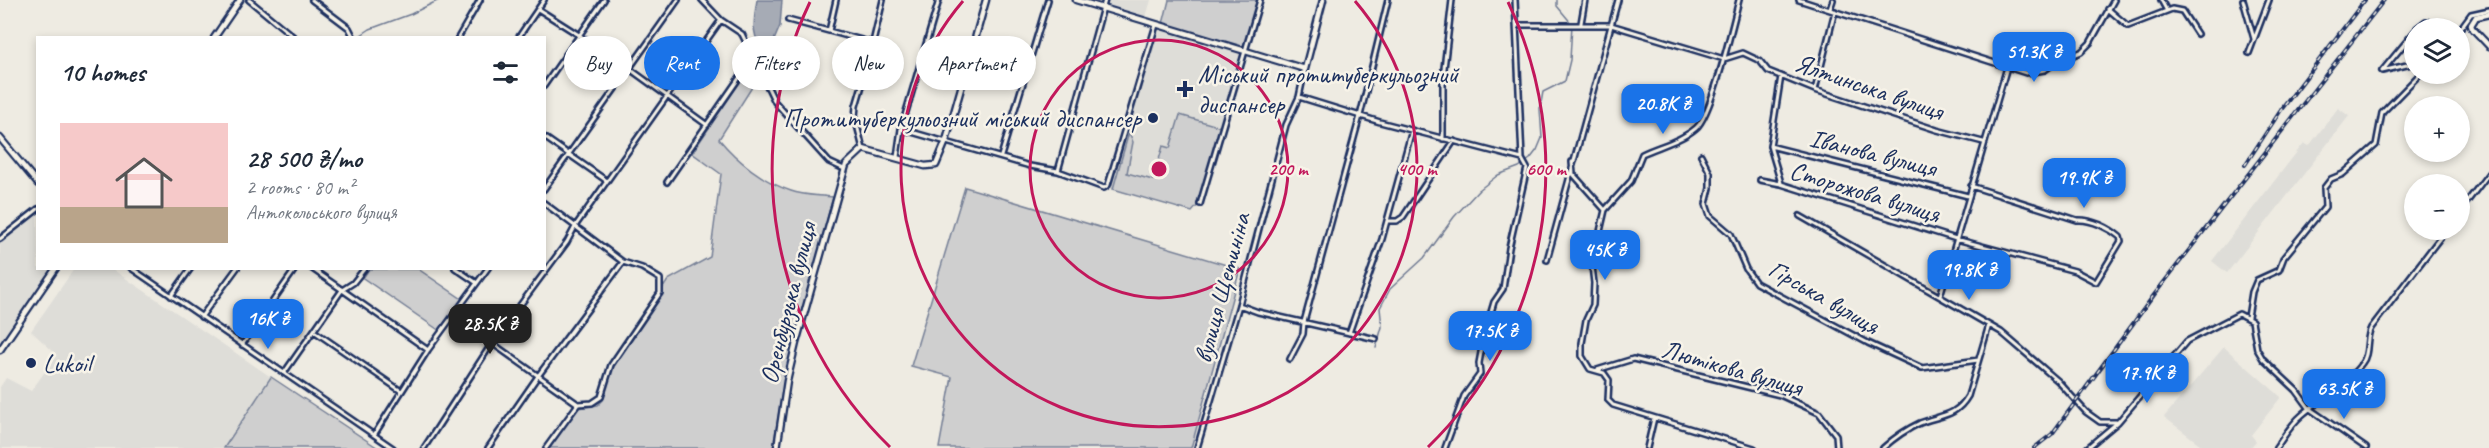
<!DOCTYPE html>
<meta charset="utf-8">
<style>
:root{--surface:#fff;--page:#f6f6f7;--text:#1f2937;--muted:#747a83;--accent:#1a73e8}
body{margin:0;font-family:Caveat,sans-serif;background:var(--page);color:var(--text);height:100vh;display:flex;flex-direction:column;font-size:22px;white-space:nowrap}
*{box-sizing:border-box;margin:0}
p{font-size:20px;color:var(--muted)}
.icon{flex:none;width:33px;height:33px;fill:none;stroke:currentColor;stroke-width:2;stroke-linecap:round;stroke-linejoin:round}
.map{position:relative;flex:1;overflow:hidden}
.side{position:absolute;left:36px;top:36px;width:510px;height:234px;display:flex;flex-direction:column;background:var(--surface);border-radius:0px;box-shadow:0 3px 9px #0003}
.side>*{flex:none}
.banner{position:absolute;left:564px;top:36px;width:570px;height:54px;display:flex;gap:12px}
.controls{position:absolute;left:2404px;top:18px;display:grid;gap:12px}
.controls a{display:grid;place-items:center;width:66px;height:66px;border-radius:50%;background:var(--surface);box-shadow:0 3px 9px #0003;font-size:30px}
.price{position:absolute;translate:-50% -51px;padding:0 14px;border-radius:12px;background:var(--accent);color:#fff;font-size:20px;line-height:39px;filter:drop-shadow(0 2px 3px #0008)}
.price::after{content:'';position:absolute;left:50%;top:36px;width:18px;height:14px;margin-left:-9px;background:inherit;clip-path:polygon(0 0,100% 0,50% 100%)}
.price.selected{background:#222;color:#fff}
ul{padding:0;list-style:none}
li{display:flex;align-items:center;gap:18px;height:150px;padding:0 24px}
li span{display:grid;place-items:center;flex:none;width:168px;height:120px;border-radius:0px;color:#555}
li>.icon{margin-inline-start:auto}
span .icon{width:72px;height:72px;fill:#fffc;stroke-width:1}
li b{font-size:26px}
h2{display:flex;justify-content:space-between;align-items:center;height:72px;padding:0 24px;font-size:26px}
.chip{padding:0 21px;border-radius:27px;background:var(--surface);box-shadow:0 3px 9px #0003;font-size:21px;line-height:54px}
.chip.selected{background:var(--accent);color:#fff}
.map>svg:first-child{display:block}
</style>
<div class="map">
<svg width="2489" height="448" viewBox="0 0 2489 448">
<rect width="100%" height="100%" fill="#eeebe2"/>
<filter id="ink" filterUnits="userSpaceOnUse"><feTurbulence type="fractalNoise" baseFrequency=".0167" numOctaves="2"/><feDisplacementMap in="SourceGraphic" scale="12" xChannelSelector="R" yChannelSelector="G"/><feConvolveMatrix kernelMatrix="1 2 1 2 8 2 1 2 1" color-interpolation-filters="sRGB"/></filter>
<g filter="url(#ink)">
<!-- built -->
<path fill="#deddd8" d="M1108,0H1151L1146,17L1107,5Z
M1158,28L1243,52L1198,205L1192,212L1109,187Z
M2338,108L2349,116L2227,273L2212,261L2304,143L2309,146Z
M37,213L38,268L51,269L0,343V243Z
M74,269H112L271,377L224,448H0V387L6,378L31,391L57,355L31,331Z
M2224,347L2281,397L2251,435L2256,441L2250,448H2205L2164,417Z"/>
<!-- green -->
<path fill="#cfcfcf" stroke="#757f96" stroke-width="1.5" d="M1169,0H1257L1244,48L1163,24Z
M746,73L754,84L719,139C737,161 764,182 791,191C804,196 820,195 833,197L784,381L773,448H549L577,408L598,405L603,400L611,370L668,280L710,257L721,174L692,153Z
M1180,115L1221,127L1198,205L1192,212L1113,189L1129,132L1133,142L1127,173L1153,180L1163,146L1170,148Z
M965,187L1240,269L1191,448H939L952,377L911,366Z
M369,269H418L462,299L440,331L363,278Z
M271,377L378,448H224Z"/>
<!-- water -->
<path fill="#a6abb5" stroke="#6e7992" stroke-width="1.5" d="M757,0H782L780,26L770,50L768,51C749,42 754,18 757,0Z"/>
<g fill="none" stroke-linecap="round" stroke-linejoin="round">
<!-- stream -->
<path stroke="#6e7992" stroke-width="1.5" d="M358,37L370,29L411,14L439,0
M1376,348L1382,327L1380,308L1390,289L1424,258L1454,217L1479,190L1498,175L1519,167L1530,159L1537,150L1542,138L1540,108L1543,92L1565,81L1570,60L1572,24L1557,6V0"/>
<!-- street casing -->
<g stroke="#1b2f5e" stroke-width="8">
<path id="street" d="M249,0L295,38
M312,0L349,28L354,38
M702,0L721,20L742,34L775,102L829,162L844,169
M1515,0L1522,159
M1799,0L2026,73L2045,70L2056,62L2081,52L2090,43L2114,0
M2161,0L2167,11
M2243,0L2254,39
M538,9L612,56L707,125
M1830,9L1833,0
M2108,9L2128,26L2172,9L2182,11L2197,34
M788,20L873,43
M1581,23L1585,0
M1516,25H1611L1724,59L1743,53L1760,61L1768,71L1815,90L1937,130L1983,142
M2417,28L2426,21L2438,28
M2460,29L2471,14L2489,10
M829,31L836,0
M2415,31L2382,71L2415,63
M458,38L480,0
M518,38L544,0
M2249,53L2269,0
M544,86L604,0
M1815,90L1835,11
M1299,97L1380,122L1522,159L1527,168L1509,248L1503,289L1494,302L1484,336L1479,363L1480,374L1464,396L1445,448
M901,129L1030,166L1058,171L1104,188L1108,185L1156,25
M544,137L607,181
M1443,139V77L1452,0
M1770,146L1968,196
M863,149L855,117L856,106L866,72L883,0
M1701,155L1710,173V188L1706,204L1710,216L1731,234L1746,269L1756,283L1868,343L1922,368L1978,360
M1001,156L1048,0
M897,157L901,129L939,0
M1572,162L1573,174L1605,210L1592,266L1594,283L1593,305L1586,320L1582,343V356L1590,369L1604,373L1609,380L1608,400L1613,405L1754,448
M1058,171L1105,0
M1760,180L1781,184L1956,239L2075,271L2096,282L2121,241L2120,237C2109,228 2092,219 2077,220L1971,186
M667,182L746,68
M1781,183L1770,146L1781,76
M544,189L678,0
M544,203L623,262L642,268L660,279V293L611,365L601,397L592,403L578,404L546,448
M1200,204L1260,0
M1605,210L1631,181L1642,154C1659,146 1681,141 1696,128C1712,115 1733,23 1739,0
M2460,211L2489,173
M1800,216L2001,332L2058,381L2086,412L2100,422H2116
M1387,221H1397L1403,217L1454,141
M0,239L38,209
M1547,260L1618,0
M131,268L393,448
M311,268L428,350
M455,268L477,283
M171,296L191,268
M1940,296L2007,67
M1239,305L1258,312L1376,339
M201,317L237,268
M2248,317L2252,292L2257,280L2279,270L2284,257L2325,207L2324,188L2331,179L2343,174L2376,145L2382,113L2420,74
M452,319L492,343L578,404
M314,331L401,391
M1349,333L1382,239L1412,130
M242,345L296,268
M1290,359L1303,334L1304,322L1360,116L1388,0
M1597,370L1633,359L1780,395L1819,413L1836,435L1837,448
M284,373L342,290L353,283L365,268
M374,435L428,350L488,268
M424,448L492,343L567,242L576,225L721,20
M488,448L538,376L623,262
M1197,448L1239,305L1286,125L1299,97L1305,69
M1647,448L1654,418
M1883,448C1893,439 1907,429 1920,423C1940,415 1956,417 1968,396L1989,325
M2087,448L2118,422L2187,341L2239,314L2252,321L2257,349L2263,359L2296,390L2310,409L2366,448
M2276,448C2284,437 2291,424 2302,415C2322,398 2346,385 2362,363C2370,353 2365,339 2371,328L2446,230"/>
</g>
<!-- secondary casing -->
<g stroke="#1b2f5e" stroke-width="9">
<path id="secondary" d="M1076,0L1305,69L1323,0
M2489,14L2476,17L2471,25L2472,28L2489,46
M214,38L240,0
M0,138L38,184
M0,350L56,268
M777,448L787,381L796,343L846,165L863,149L925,166L936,165L946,141L986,0"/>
</g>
<!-- street -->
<use href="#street" stroke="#f7f3e8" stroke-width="3"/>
<!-- secondary -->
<use href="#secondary" stroke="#f7f3e8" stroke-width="4.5"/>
<!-- rail casing -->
<g stroke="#1b2f5e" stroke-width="4">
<path id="rail" d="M2245,165L2281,110L2365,0
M2034,448L2052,434L2154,295L2384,0"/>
</g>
<!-- rail -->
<use href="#rail" stroke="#f7f3e8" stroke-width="1.5" stroke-dasharray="4.5" stroke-linecap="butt"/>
</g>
</g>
<!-- distance rings -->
<g fill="none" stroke="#c2185b" stroke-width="3">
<circle cx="1159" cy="169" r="129"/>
<path d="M1355 1A258 258 0 1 1 963 1"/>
<path d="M890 447A387 387 0 0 1 810 2M1508 2A387 387 0 0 1 1428 447"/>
</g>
<!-- markers -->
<g fill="#1b2f5e" stroke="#f7f3e8" stroke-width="2">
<path d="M1182 80h6v6h6v6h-6v6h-6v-6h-6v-6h6z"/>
<circle cx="1153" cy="118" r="6"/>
<circle cx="31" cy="363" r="6"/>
</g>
<g text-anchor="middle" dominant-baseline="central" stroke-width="5" stroke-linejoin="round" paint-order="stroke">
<!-- poi labels -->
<g font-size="26" fill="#1b2f5e" stroke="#f7f3e8" text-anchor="start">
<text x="1198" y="74">Міський протитуберкульозний<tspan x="1198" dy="30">диспансер</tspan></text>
<text x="1141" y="118" text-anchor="end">Протитуберкульозний міський диспансер</text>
<text x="43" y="363">Lukoil</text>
</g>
<!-- street labels -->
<g font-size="26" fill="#1b2f5e" stroke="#f7f3e8">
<text transform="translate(1869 87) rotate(19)">Ялтинська вулиця</text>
<text transform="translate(1873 153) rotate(14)">Іванова вулиця</text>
<text transform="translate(1865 192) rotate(17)">Сторожова вулиця</text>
<text transform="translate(1222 288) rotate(-75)">вулиця Щетиніна</text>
<text transform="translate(1824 297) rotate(30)">Гірська вулиця</text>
<text transform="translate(788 303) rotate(-76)">Оренбурзька вулиця</text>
<text transform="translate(1732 368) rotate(16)">Лютікова вулиця</text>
</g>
</g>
<circle cx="1159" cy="169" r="9" fill="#c2185b" stroke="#f7f3e8" stroke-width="3"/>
<g font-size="18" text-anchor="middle" font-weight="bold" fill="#c2185b" stroke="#f7f3e8" stroke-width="5" stroke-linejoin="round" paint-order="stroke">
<text x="1288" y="175">200 m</text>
<text x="1417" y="175">400 m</text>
<text x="1546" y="175">600 m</text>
</g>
</svg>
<div class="controls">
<a><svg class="icon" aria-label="layers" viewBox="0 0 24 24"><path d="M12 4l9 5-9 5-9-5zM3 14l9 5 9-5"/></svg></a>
<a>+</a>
<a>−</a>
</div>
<b class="price" style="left:2034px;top:83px">51.3K ₴</b>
<b class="price" style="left:1663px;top:135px">20.8K ₴</b>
<b class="price" style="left:2084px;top:209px">19.9K ₴</b>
<b class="price" style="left:1605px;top:281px">45K ₴</b>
<b class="price" style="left:1969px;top:301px">19.8K ₴</b>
<b class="price" style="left:268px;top:350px">16K ₴</b>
<b class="price selected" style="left:490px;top:355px">28.5K ₴</b>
<b class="price" style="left:1490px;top:362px">17.5K ₴</b>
<b class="price" style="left:2147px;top:404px">17.9K ₴</b>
<b class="price" style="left:2344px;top:420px">63.5K ₴</b>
<div class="banner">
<a class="chip">Buy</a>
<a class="chip selected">Rent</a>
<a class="chip">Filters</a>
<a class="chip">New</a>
<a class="chip">Apartment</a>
</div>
<section class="side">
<h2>10 homes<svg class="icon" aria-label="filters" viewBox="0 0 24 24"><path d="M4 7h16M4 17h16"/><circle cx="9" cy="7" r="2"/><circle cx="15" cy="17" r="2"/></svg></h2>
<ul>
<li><span style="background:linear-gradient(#f6c9c9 70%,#b9a48a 0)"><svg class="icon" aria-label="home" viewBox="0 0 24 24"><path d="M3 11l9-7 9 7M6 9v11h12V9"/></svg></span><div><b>28 500 ₴/mo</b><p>2 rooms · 80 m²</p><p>Антокольського вулиця</p></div></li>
</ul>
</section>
</div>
